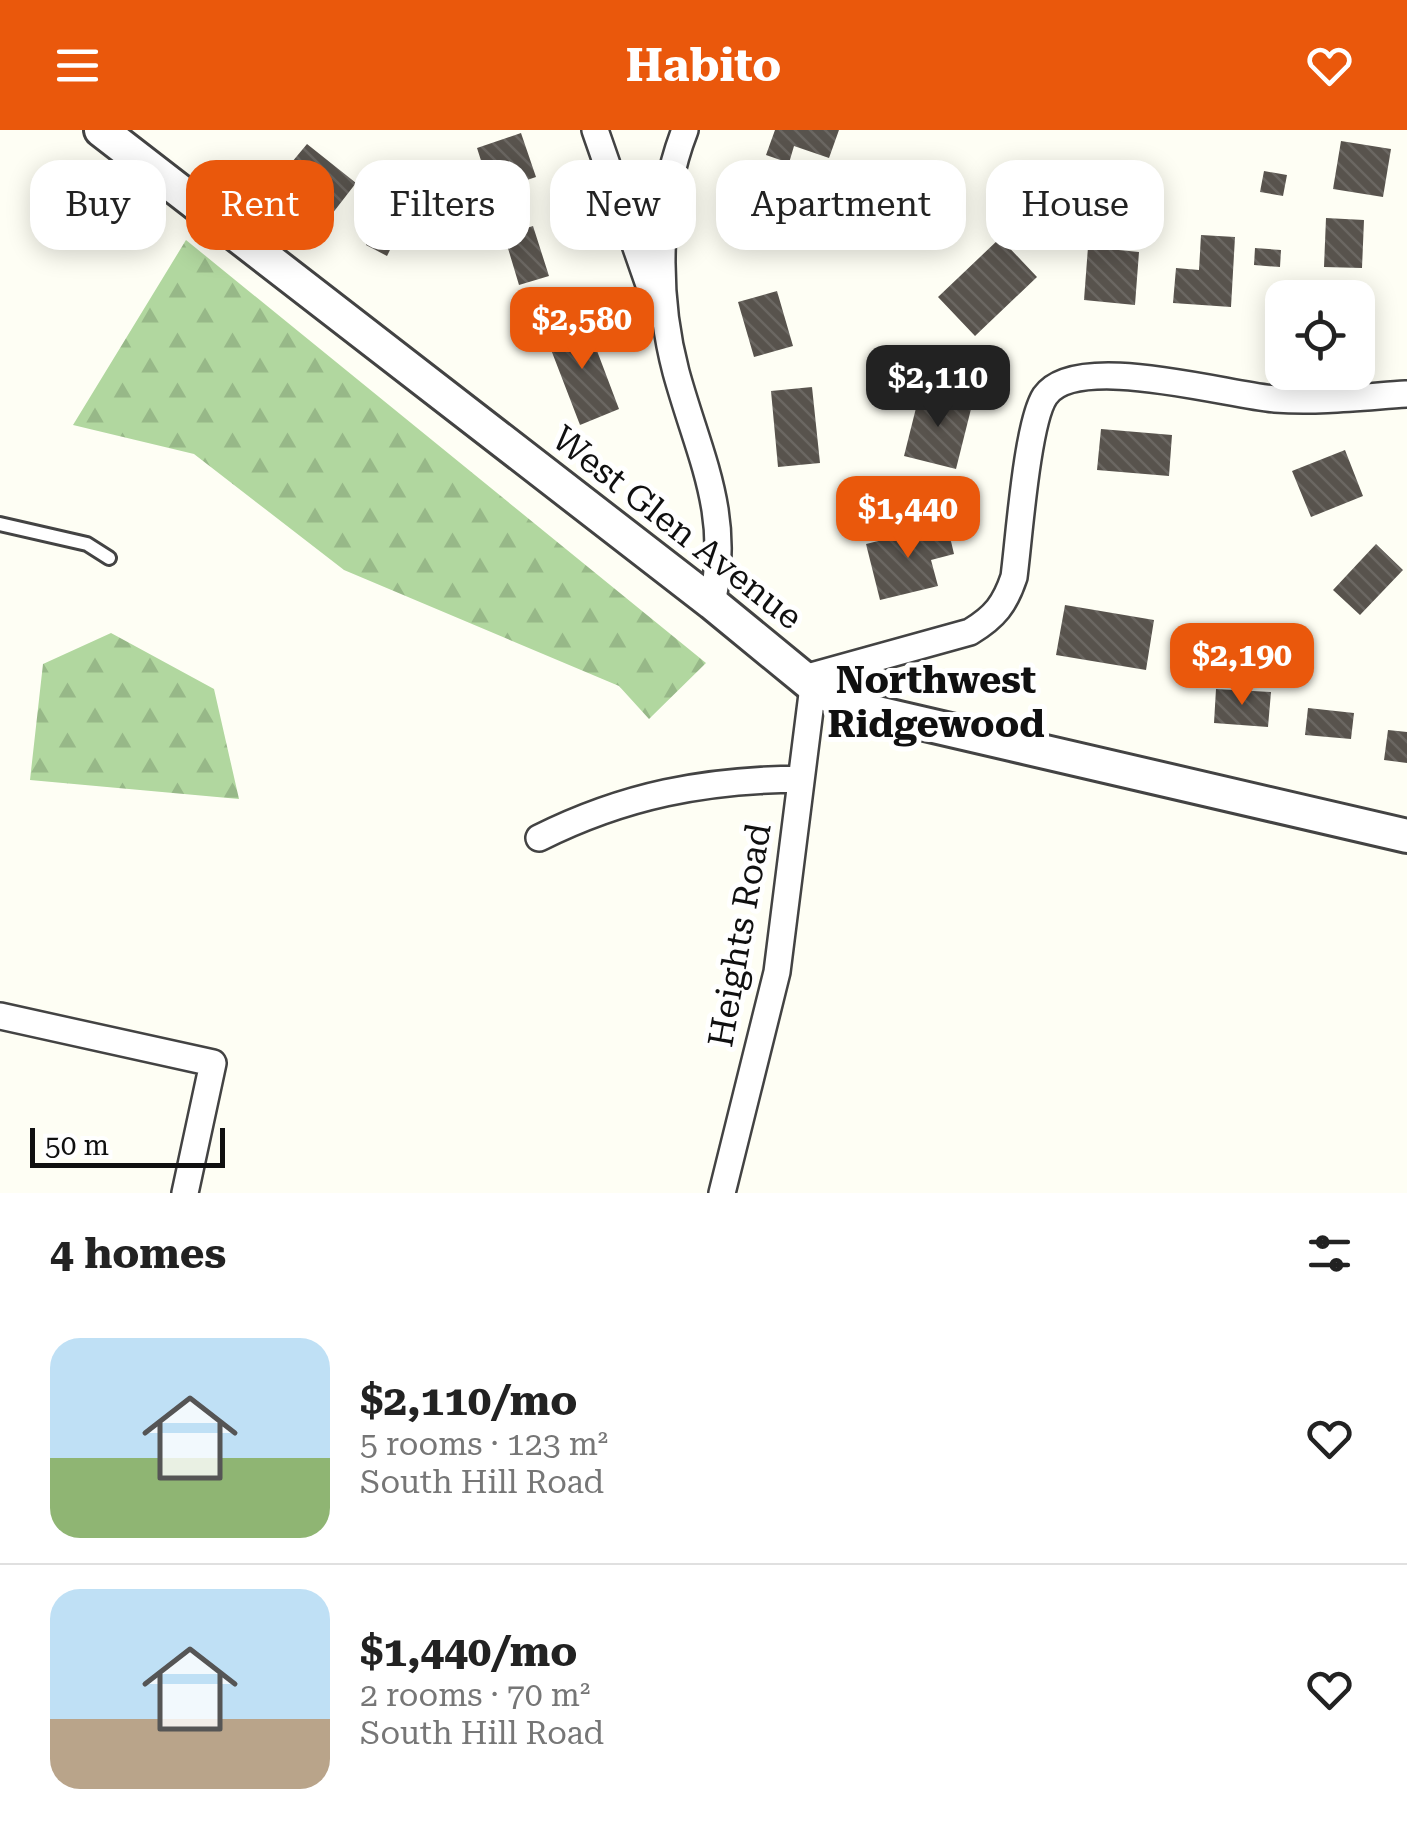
<!DOCTYPE html>
<meta charset="utf-8">
<style>
:root{--surface:#fff;--page:#f6f6f6;--text:#222;--muted:#767676;--line:#e0e0e0;--accent:#ea580c}
body{margin:0;font-family:"Roboto Serif",serif;background:var(--page);color:var(--text);height:100vh;display:flex;flex-direction:column;font-size:38px;white-space:nowrap}
*{box-sizing:border-box;margin:0}
p{font-size:32px;color:var(--muted)}
.icon{flex:none;width:55px;height:55px;fill:none;stroke:currentColor;stroke-width:2;stroke-linecap:round;stroke-linejoin:round}
.map{position:relative;height:1063px;overflow:hidden}
.sheet{display:flex;flex-direction:column;background:var(--surface);flex:1}
.sheet>*{flex:none}
.top-card{position:absolute;left:30px;top:30px;width:1348px;height:90px;display:flex;gap:20px}
.fabs{position:absolute;left:1265px;top:150px;display:grid;gap:20px}
.fabs a{display:grid;place-items:center;width:110px;height:110px;border-radius:20px;background:var(--surface);box-shadow:0 5px 25px #0003;font-size:50px}
.scale{position:absolute;left:30px;bottom:25px;width:195px;box-sizing:border-box;padding-left:10px;border:5px solid #101010;border-top:0;font-size:28px;line-height:35px;white-space:nowrap;color:#101010;-webkit-text-stroke:8px #fff;paint-order:stroke}
.price{position:absolute;translate:-50% -85px;padding:0 22px;border-radius:20px;background:var(--accent);color:#fff;font-size:32px;line-height:65px;filter:drop-shadow(0 2px 5px #0008)}
.price::after{content:'';position:absolute;left:50%;top:60px;width:30px;height:22px;margin-left:-15px;background:inherit;clip-path:polygon(0 0,100% 0,50% 100%)}
.price.selected{background:#222;color:#fff}
ul{padding:0;list-style:none}
li{display:flex;align-items:center;gap:30px;height:250px;padding:0 50px}
li+li{border-top:2px solid var(--line)}
li span{display:grid;place-items:center;flex:none;width:280px;height:200px;border-radius:30px;color:#555}
li>.icon{margin-inline-start:auto}
span .icon{width:120px;height:120px;fill:#fffc;stroke-width:1}
li b{font-size:42px}
h2{display:flex;justify-content:space-between;align-items:center;height:120px;padding:0 50px;font-size:42px}
.pill{padding:0 35px;border-radius:30px;background:var(--surface);box-shadow:0 5px 25px #0003;font-size:35px;line-height:90px}
.pill.selected{background:var(--accent);color:#fff}
header{display:flex;justify-content:space-between;align-items:center;height:130px;padding:0 50px;background:var(--accent);color:#fff;font-size:45px;font-weight:700}
.map>svg:first-child{display:block}
</style>
<header><svg class="icon" aria-label="menu" viewBox="0 0 24 24"><path d="M4 6h16M4 12h16M4 18h16"/></svg>Habito<svg class="icon" aria-label="heart" viewBox="0 0 24 24"><path d="M12 20l-8-8c-3-5 5-10 8-4 3-6 11-1 8 4z"/></svg></header>
<div class="map">
<svg width="1407" height="1063" viewBox="0 0 1407 1063">
<defs>
<pattern id="forest-firs" width="22" height="20" patternUnits="userSpaceOnUse" patternTransform="scale(2.5)"><rect width="22" height="20" fill="#b1d79f"/><path d="M5 1l3.5 6h-7zM16 11l3.5 6h-7z" fill="#97b888"/></pattern>
<pattern id="building-back-hatch" width="6" height="6" patternUnits="userSpaceOnUse" patternTransform="scale(2.5)"><rect width="6" height="6" fill="#58534d"/><path d="M-1 5l2 2M0 0l6 6M5-1l2 2" fill="none" stroke="#6b6762"/></pattern>
</defs>
<rect width="100%" height="100%" fill="#fefef4"/>
<!-- forest -->
<path fill="url(#forest-firs)" d="M186,110L706,533L649,589L619,556L344,440L194,324L73,295Z
M111,503L214,559L239,669L30,650L43,534Z"/>
<!-- building -->
<path fill="url(#building-back-hatch)" d="M775,0H839L829,28L794,16L789,33L766,25Z
M521,3L536,47L491,62L477,18Z
M1341,11L1391,19L1383,67L1333,59Z
M307,14L356,53L332,84L282,44Z
M1264,41L1287,45L1283,66L1260,62Z
M1326,88L1364,90L1362,138L1324,137Z
M375,95L398,104L387,126L366,115Z
M533,96L549,146L519,155L504,105Z
M1201,105L1235,107L1231,177L1173,173L1176,138L1199,140Z
M1000,108L1037,147L975,206L938,167Z
M1088,117L1139,122L1135,175L1084,170Z
M1255,118L1281,120L1280,137L1254,135Z
M777,161L793,216L754,227L738,172Z
M585,189L619,279L580,295L545,204Z
M812,257L820,333L778,337L771,261Z
M920,262L972,275L956,339L904,326Z
M1101,299L1172,305L1169,346L1097,340Z
M1345,320L1363,366L1311,387L1292,341Z
M947,394L954,424L931,430L938,456L880,470L866,414Z
M1376,414L1403,440L1360,485L1333,460Z
M1065,475L1154,490L1146,540L1056,525Z
M1216,559L1271,562L1268,597L1214,593Z
M1308,578L1354,583L1351,609L1305,605Z
M1388,600L1407,602V633L1384,630Z"/>
<g fill="none" stroke-linecap="round" stroke-linejoin="round">
<!-- service casing -->
<g stroke="#434343" stroke-width="18">
<path id="service" d="M0,394L87,414L109,428"/>
</g>
<!-- minor casing -->
<g stroke="#434343" stroke-width="30">
<path id="minor" d="M595,0L656,175
M685,0C656,74 656,166 676,242C699,326 732,383 712,473
M804,548L970,502C995,487 1005,474 1014,447C1019,409 1027,293 1045,266C1076,221 1226,265 1275,269C1319,272 1362,267 1406,264
M539,708C625,665 705,650 800,649
M0,886L213,933L185,1063
M722,1063L777,842L813,556"/>
</g>
<!-- tertiary casing -->
<g stroke="#434343" stroke-width="38">
<path id="tertiary" d="M101,0L712,473L818,560L856,578L1407,706"/>
</g>
<!-- service -->
<use href="#service" stroke="#fff" stroke-width="12"/>
<!-- minor -->
<use href="#minor" stroke="#fff" stroke-width="25"/>
<!-- tertiary -->
<use href="#tertiary" stroke="#fff" stroke-width="32"/>
</g>
<g text-anchor="middle" dominant-baseline="central" stroke-width="10" stroke-linejoin="round" paint-order="stroke">
<!-- street labels -->
<g font-size="35" fill="#101010" stroke="#fff">
<text transform="translate(677 398) rotate(38)">West Glen Avenue</text>
<text transform="translate(740 805) rotate(-80)">Heights Road</text>
</g>
<!-- neighbourhood labels -->
<g font-size="38" font-weight="bold" fill="#101010" stroke="#fff">
<text x="936" y="550">Northwest<tspan x="936" dy="44">Ridgewood</tspan></text>
</g>
</g>
</svg>
<div class="fabs">
<a><svg class="icon" aria-label="locate" viewBox="0 0 24 24"><circle cx="12" cy="12" r="6"/><path d="M12 2v4M12 18v4M2 12h4M18 12h4"/></svg></a>
</div>
<div class="scale">50 m</div>
<b class="price" style="left:582px;top:242px">$2,580</b>
<b class="price selected" style="left:938px;top:300px">$2,110</b>
<b class="price" style="left:908px;top:431px">$1,440</b>
<b class="price" style="left:1242px;top:578px">$2,190</b>
<div class="top-card">
<a class="pill">Buy</a>
<a class="pill selected">Rent</a>
<a class="pill">Filters</a>
<a class="pill">New</a>
<a class="pill">Apartment</a>
<a class="pill">House</a>
</div>
</div>
<section class="sheet">
<h2>4 homes<svg class="icon" aria-label="filters" viewBox="0 0 24 24"><path d="M4 7h16M4 17h16"/><circle cx="9" cy="7" r="2"/><circle cx="15" cy="17" r="2"/></svg></h2>
<ul>
<li><span style="background:linear-gradient(#bfe0f5 60%,#8fb573 0)"><svg class="icon" aria-label="home" viewBox="0 0 24 24"><path d="M3 11l9-7 9 7M6 9v11h12V9"/></svg></span><div><b>$2,110/mo</b><p>5 rooms · 123 m²</p><p>South Hill Road</p></div><svg class="icon" aria-label="heart" viewBox="0 0 24 24"><path d="M12 20l-8-8c-3-5 5-10 8-4 3-6 11-1 8 4z"/></svg></li>
<li><span style="background:linear-gradient(#bfe0f5 65%,#b9a48a 0)"><svg class="icon" aria-label="home" viewBox="0 0 24 24"><path d="M3 11l9-7 9 7M6 9v11h12V9"/></svg></span><div><b>$1,440/mo</b><p>2 rooms · 70 m²</p><p>South Hill Road</p></div><svg class="icon" aria-label="heart" viewBox="0 0 24 24"><path d="M12 20l-8-8c-3-5 5-10 8-4 3-6 11-1 8 4z"/></svg></li>
</ul>
</section>
